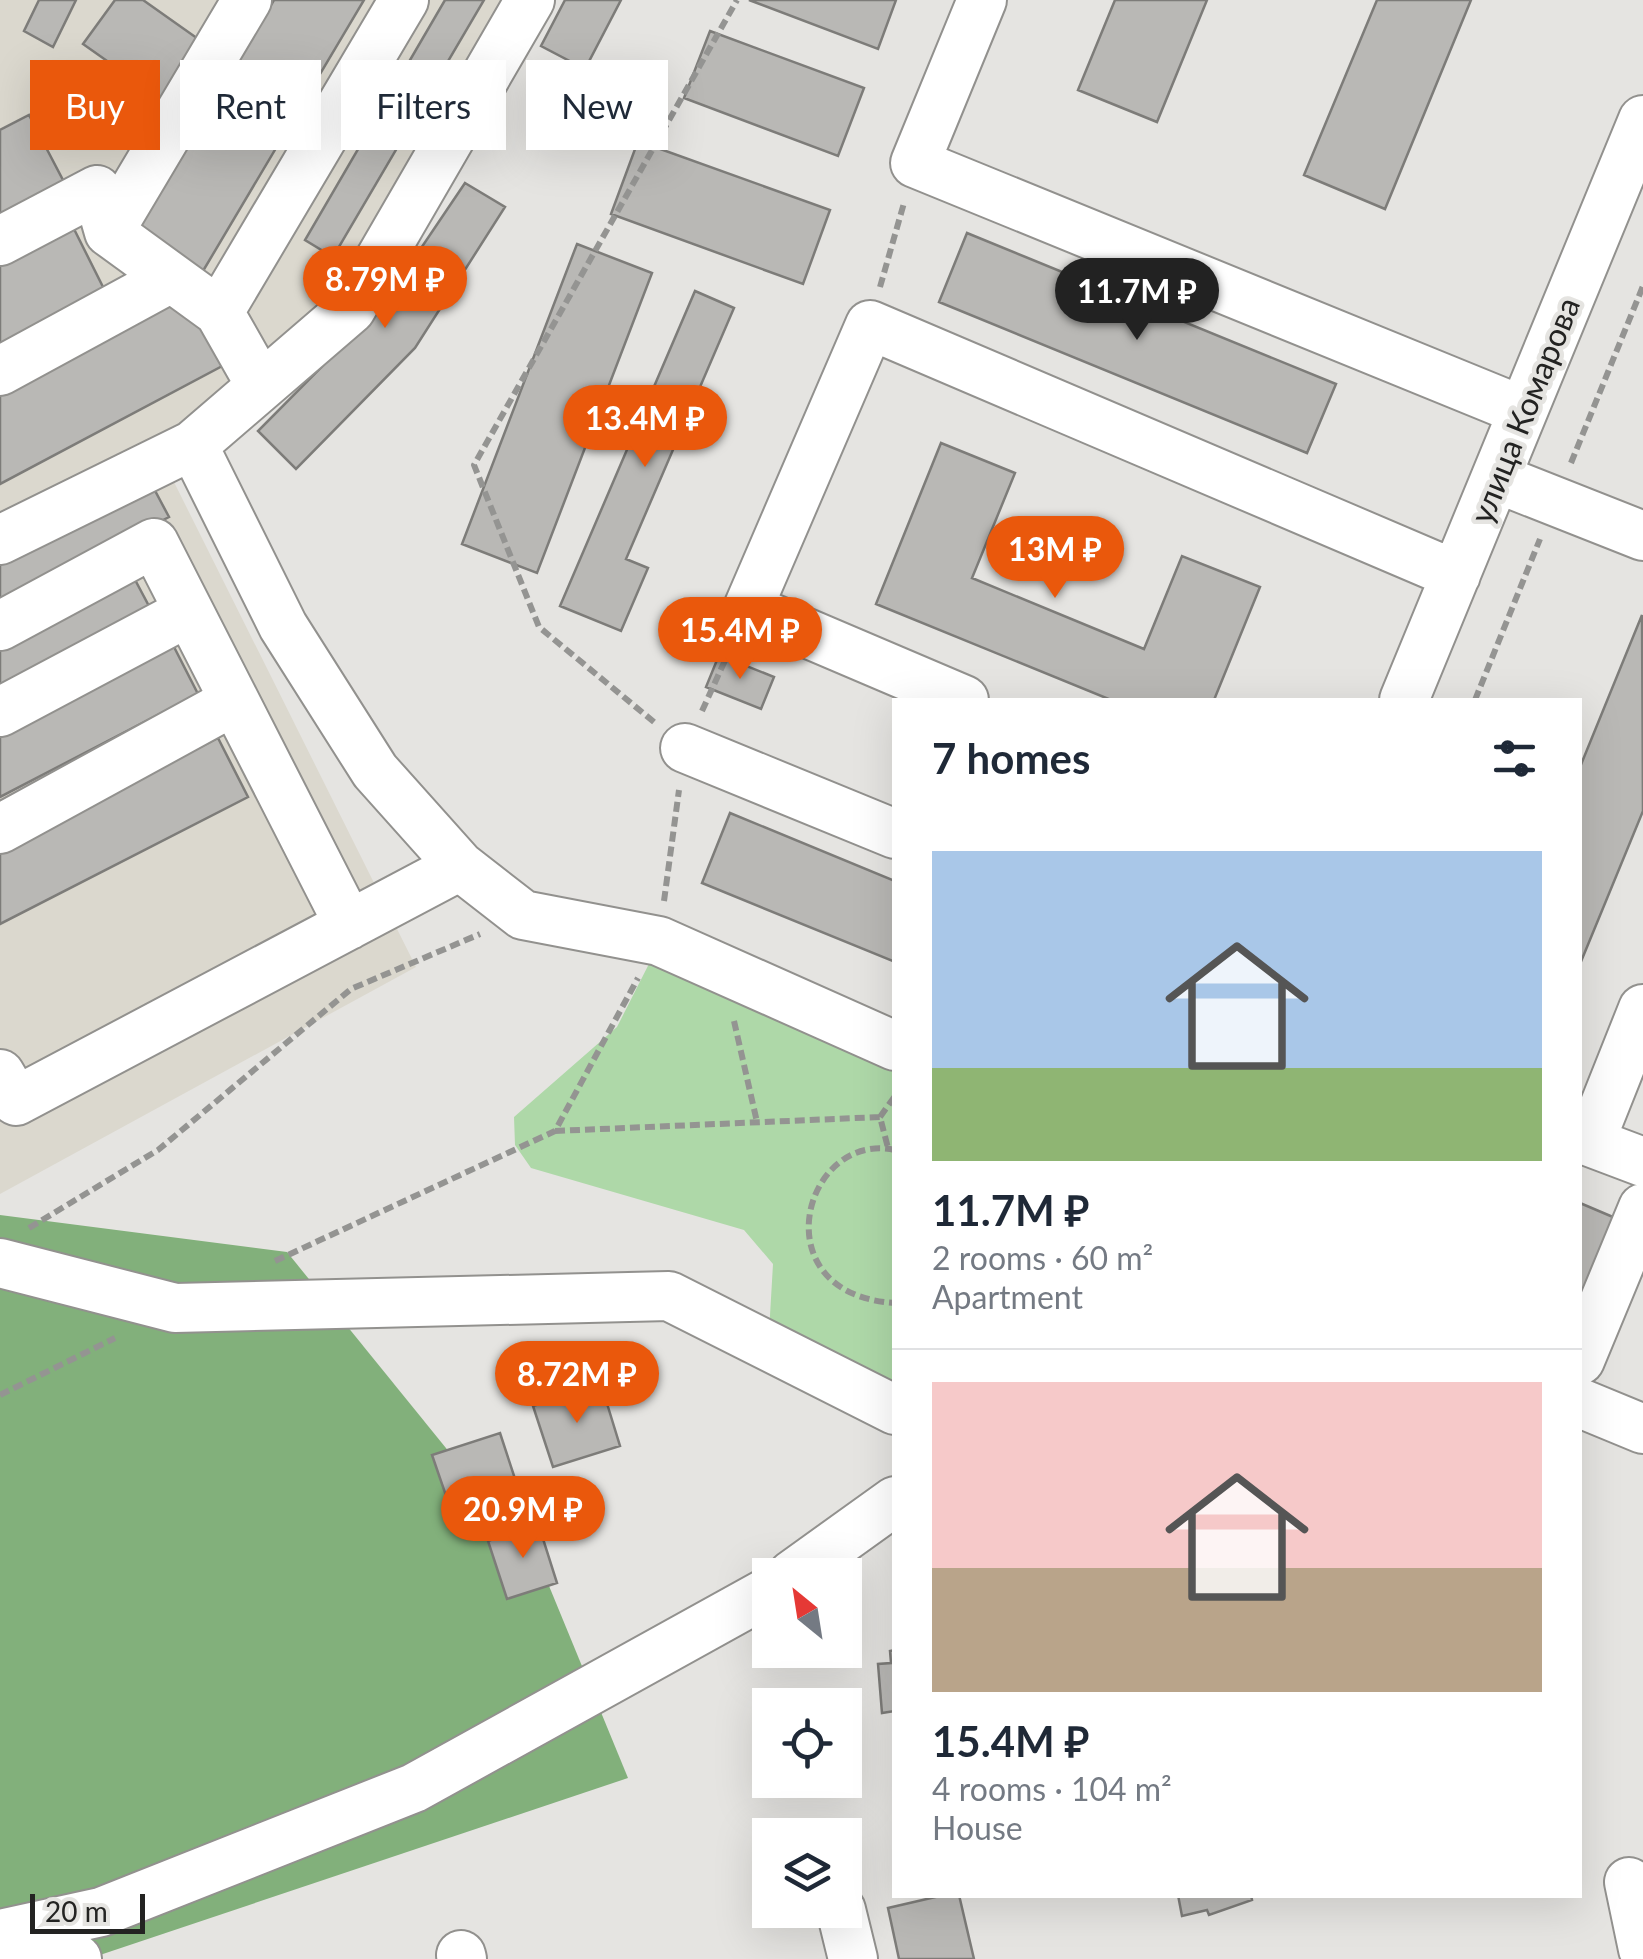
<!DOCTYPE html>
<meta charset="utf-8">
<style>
:root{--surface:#fff;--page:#f2f2f3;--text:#1f2937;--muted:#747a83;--line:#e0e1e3;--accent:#ea580c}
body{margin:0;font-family:Lato,sans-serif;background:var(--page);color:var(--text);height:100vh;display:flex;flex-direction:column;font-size:38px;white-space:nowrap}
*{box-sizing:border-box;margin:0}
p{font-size:32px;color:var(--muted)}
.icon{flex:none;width:55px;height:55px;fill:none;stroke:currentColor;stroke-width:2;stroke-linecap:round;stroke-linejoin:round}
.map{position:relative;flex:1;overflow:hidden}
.panel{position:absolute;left:892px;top:698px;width:690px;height:1200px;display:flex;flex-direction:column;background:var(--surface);border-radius:0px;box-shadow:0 10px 40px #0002}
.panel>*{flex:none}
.hud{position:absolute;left:30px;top:60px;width:712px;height:90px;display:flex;gap:20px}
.needle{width:65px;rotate:330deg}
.buttons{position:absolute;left:752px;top:1558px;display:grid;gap:20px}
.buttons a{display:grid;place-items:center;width:110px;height:110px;border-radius:0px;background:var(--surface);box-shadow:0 10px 40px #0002;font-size:50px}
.scale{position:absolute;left:30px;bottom:25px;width:115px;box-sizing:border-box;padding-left:10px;border:5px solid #232322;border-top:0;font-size:28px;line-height:35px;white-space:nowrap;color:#232322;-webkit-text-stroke:8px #e5e4e1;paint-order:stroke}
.price{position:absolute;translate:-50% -85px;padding:0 22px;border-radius:35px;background:var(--accent);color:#fff;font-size:32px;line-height:65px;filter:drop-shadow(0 2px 5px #0008)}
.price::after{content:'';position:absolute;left:50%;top:60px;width:30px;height:22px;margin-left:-15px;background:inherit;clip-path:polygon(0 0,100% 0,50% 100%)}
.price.current{background:#222;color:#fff}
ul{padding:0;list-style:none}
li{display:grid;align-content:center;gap:20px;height:530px;padding:0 40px}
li+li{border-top:2px solid var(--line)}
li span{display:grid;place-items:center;height:310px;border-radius:0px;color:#555}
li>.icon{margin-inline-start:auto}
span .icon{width:180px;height:180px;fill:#fffc;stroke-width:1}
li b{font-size:42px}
h2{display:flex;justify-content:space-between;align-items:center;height:120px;padding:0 40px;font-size:42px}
.tag{padding:0 35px;border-radius:0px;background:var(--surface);box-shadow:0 10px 40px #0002;font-size:35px;line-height:90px}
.tag.current{background:var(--accent);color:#fff}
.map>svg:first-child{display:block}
</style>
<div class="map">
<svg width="1643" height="1959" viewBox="0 0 1643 1959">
<rect width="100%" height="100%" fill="#e5e4e1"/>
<!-- built -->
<path fill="#dbd8ce" d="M0,0H505L323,336L158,450L416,967L0,1194Z"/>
<!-- green -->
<path fill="#aed8a8" d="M655,952L895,1065V1383L810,1376L767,1367L773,1264L744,1230L531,1168L515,1145L514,1117L617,1027Z"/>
<!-- forest -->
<path fill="#82b07b" d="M0,1215L287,1252L540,1564L628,1778L88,1959H0Z"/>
<!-- building -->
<path fill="#b9b8b5" stroke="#7d7c79" stroke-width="2.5" d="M39,0H76L53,47L24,31Z
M115,0H143L201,41L161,99L83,44Z
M274,0H364L203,271L136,232Z
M445,0H484L333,257L305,240Z
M565,0H621L585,69L541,46Z
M749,0H896L878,49Z
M1115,0H1207L1157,122L1078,90Z
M1377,0H1471L1385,209L1304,175Z
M710,31L864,88L838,156L684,98Z
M29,115L64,182L0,215V130Z
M638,141L830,210L803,284L611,214Z
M465,183L505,207L415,348L296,469L258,431L382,306Z
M72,225L110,301L0,356V261Z
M967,233L1336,384L1307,453L939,302Z
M577,244L652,273L537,573L462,544Z
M695,291L734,308L626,559L648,568L621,631L560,606Z
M189,294L226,364L0,484V395Z
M941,443L1015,473L972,578L1144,649L1182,556L1260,587L1214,700H1111L876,604Z
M152,485L169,517L0,603V562Z
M133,576L150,608L0,686V646Z
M1642,615L1643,811L1580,964V767Z
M173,645L198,694L0,797V734Z
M719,655L774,677L761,709L706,687Z
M218,738L248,797L0,924V849Z
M730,813L895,881V962L702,883Z
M1580,1203L1620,1220L1580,1317Z
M601,1384L620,1446L553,1467L533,1406Z
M500,1433L520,1494L453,1516L432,1455Z
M538,1523L557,1583L507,1599L488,1541Z
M895,1650V1711L882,1713L878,1664L891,1663L890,1651Z
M944,1895H959L974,1959H899L888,1908Z
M1178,1895H1251L1252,1900L1209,1915L1207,1910L1182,1916Z"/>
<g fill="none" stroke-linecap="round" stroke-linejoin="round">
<!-- minor casing -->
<g stroke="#92918e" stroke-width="52">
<path id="minor" d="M530,0L351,309L193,445L283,626L375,771L460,866L523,915L659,941L895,1046
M982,0L915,163L1523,411
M0,241L97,190L109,232
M219,312L109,232L247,0
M0,371L171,278
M261,386L219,312L404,0
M1496,478L1643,536
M0,540L193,445
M0,626L154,543L349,925
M964,700L748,608L870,325L1456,575
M1404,700L1643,120
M0,712L188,612
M685,748L895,834
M0,829L234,701
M1643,1009L1590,1142L1643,1162
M0,1074L16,1101L460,866
M0,1263L175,1308L669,1296L895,1410
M1580,1360L1643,1208
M1580,1403L1643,1429
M792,1575L895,1501
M1629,1882L1643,1949
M841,1910L853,1959
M0,1934L101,1912L414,1788L770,1591
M3,1942L44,1947L77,1959
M461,1955L462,1959"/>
</g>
<!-- path -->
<path stroke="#949492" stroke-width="6" stroke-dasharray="10 5" stroke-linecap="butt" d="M880,287L904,203
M1571,463L1643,286
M1475,700L1540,539
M702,711L732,645
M654,722L539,627L474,465L737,0
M664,901L679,790
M734,1021L757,1122
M880,1117L895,1096
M555,1131L880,1117L888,1148
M895,1150C803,1130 759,1295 895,1303
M29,1228L158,1150L351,989L480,934
M275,1261L555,1131L638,978
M0,1395L115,1338"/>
<!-- minor -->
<use href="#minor" stroke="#fff" stroke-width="48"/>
</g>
<g text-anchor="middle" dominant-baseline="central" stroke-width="9" stroke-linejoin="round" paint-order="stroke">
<!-- street labels -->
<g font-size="32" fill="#232322" stroke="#e5e4e1">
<text transform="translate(1524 410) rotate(-68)">улица Комарова</text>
</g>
</g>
</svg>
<div class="buttons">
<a><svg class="needle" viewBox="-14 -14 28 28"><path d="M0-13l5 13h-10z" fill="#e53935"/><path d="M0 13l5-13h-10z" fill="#747a83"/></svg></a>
<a><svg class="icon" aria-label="locate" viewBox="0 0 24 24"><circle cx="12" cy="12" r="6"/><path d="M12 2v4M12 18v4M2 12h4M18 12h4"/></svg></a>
<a><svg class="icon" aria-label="layers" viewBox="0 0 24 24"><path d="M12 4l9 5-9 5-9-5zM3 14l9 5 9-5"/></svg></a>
</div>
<div class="scale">20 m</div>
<b class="price" style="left:385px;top:331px">8.79M ₽</b>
<b class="price current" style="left:1137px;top:343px">11.7M ₽</b>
<b class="price" style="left:645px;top:470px">13.4M ₽</b>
<b class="price" style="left:1055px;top:601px">13M ₽</b>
<b class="price" style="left:740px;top:682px">15.4M ₽</b>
<b class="price" style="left:577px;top:1426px">8.72M ₽</b>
<b class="price" style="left:523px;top:1561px">20.9M ₽</b>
<div class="hud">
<a class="tag current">Buy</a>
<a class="tag">Rent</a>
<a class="tag">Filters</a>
<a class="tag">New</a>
</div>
<section class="panel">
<h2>7 homes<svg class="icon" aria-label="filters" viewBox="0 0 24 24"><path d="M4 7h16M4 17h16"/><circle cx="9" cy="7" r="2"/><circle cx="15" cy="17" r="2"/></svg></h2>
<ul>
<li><span style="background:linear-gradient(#a9c7e8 70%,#8fb573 0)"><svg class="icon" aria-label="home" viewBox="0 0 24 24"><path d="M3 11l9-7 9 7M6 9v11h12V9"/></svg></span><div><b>11.7M ₽</b><p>2 rooms · 60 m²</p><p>Apartment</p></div></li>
<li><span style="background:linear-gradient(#f6c9c9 60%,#b9a48a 0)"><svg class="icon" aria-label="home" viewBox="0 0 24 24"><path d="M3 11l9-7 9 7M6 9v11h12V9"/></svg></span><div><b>15.4M ₽</b><p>4 rooms · 104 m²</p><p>House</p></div></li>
</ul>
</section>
</div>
